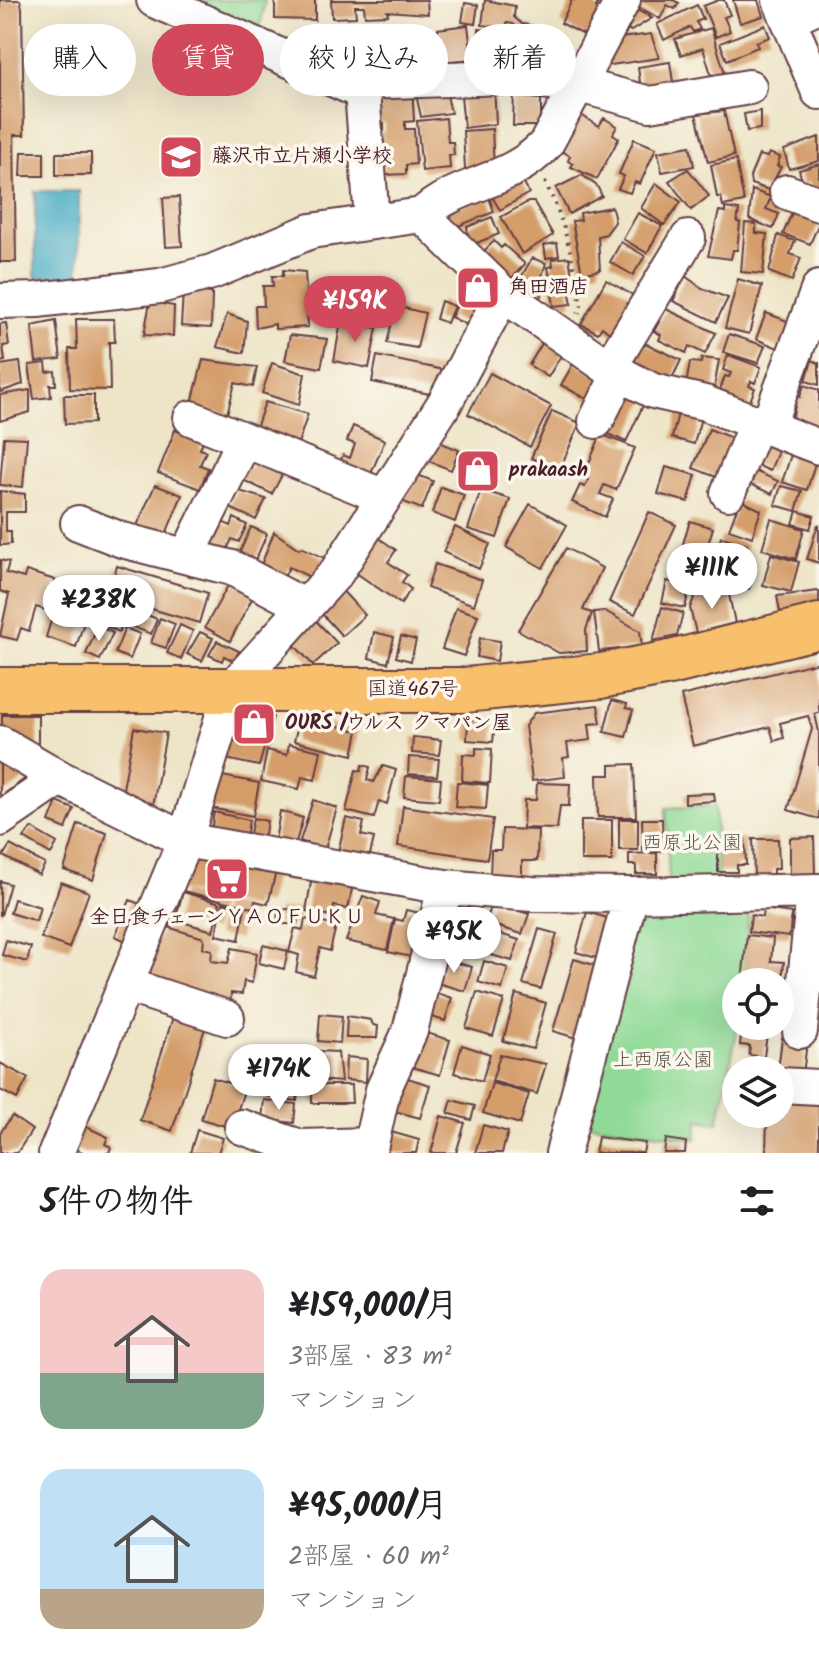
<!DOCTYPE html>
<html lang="ja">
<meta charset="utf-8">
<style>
:root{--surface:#fff;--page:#f6f6f6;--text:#202124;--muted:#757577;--accent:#d1495b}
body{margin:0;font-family:Kalam,"Klee One",sans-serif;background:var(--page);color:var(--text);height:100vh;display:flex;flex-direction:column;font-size:30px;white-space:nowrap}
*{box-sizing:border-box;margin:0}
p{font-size:26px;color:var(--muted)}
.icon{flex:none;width:44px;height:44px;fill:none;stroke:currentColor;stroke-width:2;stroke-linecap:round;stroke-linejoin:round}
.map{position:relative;height:1153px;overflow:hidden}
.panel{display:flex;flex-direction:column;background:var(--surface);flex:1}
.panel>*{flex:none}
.hud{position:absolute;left:24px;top:24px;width:772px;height:72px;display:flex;gap:16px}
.controls{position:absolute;left:722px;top:968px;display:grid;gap:16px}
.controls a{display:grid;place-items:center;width:72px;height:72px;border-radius:50%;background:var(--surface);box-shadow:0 8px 32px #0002;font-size:40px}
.price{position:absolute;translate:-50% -68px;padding:0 18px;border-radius:28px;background:#fff;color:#222;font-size:26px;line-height:52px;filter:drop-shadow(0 2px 4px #0008)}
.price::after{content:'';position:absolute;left:50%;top:48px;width:24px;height:18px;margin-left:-12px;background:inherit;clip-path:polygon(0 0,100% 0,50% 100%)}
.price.selected{background:var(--accent);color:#fff}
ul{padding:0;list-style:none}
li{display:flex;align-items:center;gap:24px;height:200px;padding:0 40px}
li span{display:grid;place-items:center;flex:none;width:224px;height:160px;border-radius:24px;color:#555}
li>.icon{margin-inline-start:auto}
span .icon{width:96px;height:96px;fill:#fffc;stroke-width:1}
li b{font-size:34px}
h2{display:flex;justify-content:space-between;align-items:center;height:96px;padding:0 40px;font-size:34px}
.chip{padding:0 28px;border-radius:36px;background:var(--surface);box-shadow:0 8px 32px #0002;font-size:28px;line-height:72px}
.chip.selected{background:var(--accent);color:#fff}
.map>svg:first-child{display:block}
</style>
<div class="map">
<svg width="819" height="1153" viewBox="0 0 819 1153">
<rect width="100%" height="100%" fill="#fbf7ec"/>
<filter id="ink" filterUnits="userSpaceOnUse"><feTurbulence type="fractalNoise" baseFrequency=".0125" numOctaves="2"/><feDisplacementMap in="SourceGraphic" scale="16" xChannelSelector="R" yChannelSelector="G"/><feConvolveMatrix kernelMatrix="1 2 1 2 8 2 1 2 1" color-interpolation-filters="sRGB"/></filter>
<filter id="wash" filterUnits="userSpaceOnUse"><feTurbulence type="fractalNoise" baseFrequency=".006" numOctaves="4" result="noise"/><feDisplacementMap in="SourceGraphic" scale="32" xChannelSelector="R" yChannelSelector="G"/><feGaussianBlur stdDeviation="1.8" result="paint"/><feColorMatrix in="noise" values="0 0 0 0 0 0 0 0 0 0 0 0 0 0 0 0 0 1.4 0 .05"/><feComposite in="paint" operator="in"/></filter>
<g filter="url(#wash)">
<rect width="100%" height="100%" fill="#eee5c8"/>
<!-- green -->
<path fill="#90da97" stroke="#6d7c61" stroke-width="2" d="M169,0H265L258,38Z
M715,806L718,881L669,883L666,808Z
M749,908L743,982H736L738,1026L718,1123L698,1120L696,1139L578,1123L638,911Z"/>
<!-- water -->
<path fill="#45abc5" stroke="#486578" stroke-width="2" d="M35,191H79V277H35Z"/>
<g id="blocks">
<!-- building -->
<path fill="#d49d6b" d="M0,0H20L22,8L24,135H14L16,262H0Z
M275,0H315V20L275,19Z
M331,0H427L428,14L387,11L388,15L365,16L364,6H355L356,17L332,18Z
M485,0L515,6L514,17L522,24L535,26V32L550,34L546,70L518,67L522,31L513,24L507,23L506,28L482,25Z
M572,0H600L596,7L602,10L590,38L561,23Z
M632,0H673L679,3L675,9L667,5L660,19L631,3Z
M719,0H724L730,15L724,17L730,31L716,37L703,6Z
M733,0H758L763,16L740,23Z
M465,3L478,5L475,24L462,22Z
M697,5L703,19L696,22L700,29L693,32L690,27L664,40L657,24Z
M630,6L652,18L631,31L620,25Z
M468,25L472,59L434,63L431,37L438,36V29Z
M765,25L770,37L756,42L758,47L727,60L720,43Z
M711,28L727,80L714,84L703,48L681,55L675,39Z
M479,29L508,32V63L476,60Z
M651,34L659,58L604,66L613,39Z
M413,50L414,71H396L395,51Z
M670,62L674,89L641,90L638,67Z
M494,82L496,124L464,128L461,95Z
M412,83L414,121L405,122V129H414L416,164L406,165V174L384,175L381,132L384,131V123L373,124L371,85Z
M445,86L451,113L421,117L415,90Z
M514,89L541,90V126H513Z
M724,111L734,156L708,162L696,114Z
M760,111V129L747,131L744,114Z
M581,115L599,126L604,118L617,126L613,134L619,138L597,179L571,167L573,164L568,161L570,156L560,150Z
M446,118L448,142H453L454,155H449L450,168L422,171L417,121Z
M492,129L494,168L465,169L463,131Z
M819,137V161L789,169L784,150Z
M634,139L656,148L640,184L635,182L630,193L618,189L624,176L619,174Z
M690,146L694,166L662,172L658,152Z
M22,152H44V176H21Z
M56,153H91V175H56Z
M769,153L780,157L777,166L781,167L769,190L751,184L750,177L759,155L767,157Z
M736,160L744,202L723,206L721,197H717L711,165Z
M819,164V192L813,194L809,182L803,184L799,170Z
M688,169L709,196L691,210L669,181Z
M582,175L597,186L602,196L569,214L556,188Z
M520,177L529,193L500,210L491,195Z
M656,183L681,202L664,225L641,208Z
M752,190L771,197L766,209L779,214L773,229L749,219Z
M179,197L182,246L166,247L163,198Z
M489,197L494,212L453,228L447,210Z
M528,202H534L553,235L522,254L501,217Z
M612,207L615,222L606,234L598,236L600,270L582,274L572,221L581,220L580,213Z
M725,208L739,210L737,222L740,223L737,250H733L731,259L708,256L719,211L725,212Z
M794,208L819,223L810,244L783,234Z
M638,213L662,226L647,253L623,239Z
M492,217L499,234L469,246L467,227Z
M745,223L756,224V233L767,234L763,274L741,272Z
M778,235L795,241L790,254L801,258L792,281L769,272Z
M494,241L501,248L504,245L525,264L510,280L481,254Z
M621,242L645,256L633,275L610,262Z
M557,243L559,256L546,258L544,245Z
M569,257L574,288L569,289L572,304L554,306L548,267L553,266L552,259Z
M532,258L546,263L542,276L550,280L539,299L515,288Z
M283,270L305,272L308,327L275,329V324L256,328L255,306H264L263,286H273L272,276H283Z
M472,276L486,289L473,328L451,317Z
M685,276L702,288L728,298L716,322L673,301Z
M738,279L762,286L749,334L725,328Z
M606,280L638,298L614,337L602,327L598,333L581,324Z
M183,291L212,293L211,328L181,326Z
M441,301L454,306L447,323L436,319Z
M150,302L174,306L173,336L144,335Z
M396,306L425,313L417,348L387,343Z
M666,309L716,333L705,354L689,346L686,353L659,340L661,335L654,331Z
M766,313L793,323L783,350L756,339Z
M227,314L247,321L244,353L217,347Z
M76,319H114L115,342H109L110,390L70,389L69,349H77Z
M56,321L61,359L36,362L32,326Z
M341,321L377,328L369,368L334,361Z
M6,323L9,345L3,346L5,361L0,362V324Z
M729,334L765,346L758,363L723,352Z
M290,335L327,339L321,368L285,361Z
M546,337L565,349L548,377L529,365Z
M647,344L681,360L668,387L632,366L641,346Z
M728,355L761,367L755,383L751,381L749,386L755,388L747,409L723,401L726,392L720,390L725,376L729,377L731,373L723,370Z
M377,356L444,370L439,396L372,382Z
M702,358L719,360L714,389L685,391L690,362L701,363Z
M203,360L257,367L253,387L235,383L227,414L191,407Z
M812,360L819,363V385L806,381Z
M20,362L23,384L0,392V365Z
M574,362L605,379L592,402L561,385Z
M46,363L47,372L55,371L56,385H50L51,397L34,399L29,365Z
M272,363L305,374L299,405L262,393Z
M490,373L551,406L530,447L468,414Z
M804,385L819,390V437L791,425L797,396L800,397Z
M620,387L646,399L626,442L600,430Z
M30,390V412L0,421V395Z
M64,395H94V423L65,424Z
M265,402L308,414L296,449L254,434Z
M680,405L703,410L694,444L672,438Z
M552,411L580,423L559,471L531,458Z
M353,426L385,440L368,481L338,468L343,455L350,458L355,444L347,441Z
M709,429L732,438L716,477L693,468Z
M175,430L203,441L200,449L206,451L200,465L208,468L200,489L158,473Z
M601,434L635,448L616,490L604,485L600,494L613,499L605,517L572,502L580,485L585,487L588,480L583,477Z
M761,436L772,441L770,447L778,451L770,471L750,462Z
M4,437L27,438L23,487L0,485Z
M434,440L459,450L451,470L426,460Z
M793,449L817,457L807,490L782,482Z
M474,453L497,463L488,485L464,475Z
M253,461L282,475L272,494L239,478L245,466L250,469Z
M666,467L696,475L688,502L658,494Z
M747,468L778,481L772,494L742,481Z
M412,473L433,481L422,509L401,501Z
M155,485L182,495L164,539L136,528Z
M781,486L802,491L796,511L775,505Z
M441,487L464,495L455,522L432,513Z
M236,490L266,499L256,520L228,507Z
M481,490L510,499L497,538L468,529Z
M0,491L25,494V512H6V531H11V544L4,545H0Z
M740,500L761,510L752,537L729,529Z
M530,504L567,525L543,568L506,547Z
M797,511L814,516L810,529L793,524Z
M649,512L676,525L635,614L609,602Z
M234,518L247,525L239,542L232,539L223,558L206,550L220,521L231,526Z
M771,519L804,529L796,559L762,549Z
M690,521L713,528L697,580L674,573Z
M818,525H819V563L807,559Z
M251,527L267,534L255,561L239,554Z
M455,527L490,544L479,569L443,552Z
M274,532L299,549L301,547L331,561L316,580L289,567L280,585L258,573Z
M376,536L396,550L388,562L407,575L402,582L411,589L401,604L352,570Z
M721,537L747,544L741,569L754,572L749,589L732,583L733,578L729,577L726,587L708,581Z
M566,548L602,568L583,610L592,613L586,630L587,651L559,653L518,630Z
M771,554L799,562L791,592L763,585Z
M0,560L9,562L6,573L24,578L26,571L55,580L46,610L36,607L29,631L21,628L17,640L0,636L9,594L0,591Z
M435,564L482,580L474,605L427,588Z
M117,566L208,593L199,623L108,596Z
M231,580L255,593L230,641L205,627Z
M667,581L690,586L685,608L662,603Z
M337,585L365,615L342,636L315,606Z
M728,590L735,623L696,633L690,608L696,593Z
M819,591V605L780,612L777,596Z
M60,592L91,601L76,647L46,637Z
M113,605L128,610L119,632L98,623L102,615L108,618Z
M662,607L683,613L677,636L653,641Z
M456,608L478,615L464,656L442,649Z
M134,609L157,619L151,634L128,625Z
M605,611L640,631L642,647L599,651L594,612Z
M309,613L337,643L313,665L285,635Z
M160,618L175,624L166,648L151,643Z
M180,625L193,631L181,659L167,653Z
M98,626L113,633L100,660L86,654Z
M125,628L140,634L130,659L115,653Z
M200,632L213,638L202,661L187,654Z
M374,632L394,637L388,663L369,658Z
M401,636L416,640L411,661L396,657Z
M480,638L500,641L497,661L477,657Z
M217,641L239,651L234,661L224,656L222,661L209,655Z
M819,662V713L815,714L819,732V819L788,810L812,729L808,716L780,723L784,738L774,741L770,727L693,746L681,696Z
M612,700L627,704L626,708L633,710L626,737L604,732Z
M598,705L601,723L589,724L591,740L567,743L569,757L563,758L565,777L532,781L525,726L534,713Z
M229,712L273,717L259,766L216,757Z
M2,715H38V747L2,730Z
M300,717L358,731L353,755L294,741Z
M468,719L495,721L493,742L467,740Z
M134,728L166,733L153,806L121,800Z
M413,737L441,740L439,755L412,753Z
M289,744L321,751L315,780L302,777L299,789L261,781L267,750L287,755Z
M476,748L492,749L490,783L462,781L463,754L476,755Z
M0,757L30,775L0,797Z
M409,757L439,759L437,776L408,774Z
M634,764L636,817H598L597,775H610V765Z
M362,765L370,767L367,780L374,782L383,766L396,770L387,804L379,801L374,818L346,811L356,770L361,771Z
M212,774L259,783L253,816L205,807Z
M406,776L441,779L439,800L404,797Z
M457,782L488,785L486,809L455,807Z
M537,783L570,784L569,806H560L557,829L523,828L524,800H536Z
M714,793L715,801L685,803V794Z
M313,800L337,808L325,849L300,841Z
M57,802L74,809L66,829L49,822Z
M403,806L493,819L487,859L398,846Z
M280,811L303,818L295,846L275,841Z
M214,812L249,820L245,845L210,838Z
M253,818L267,821L263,847L248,845Z
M346,818L364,822L361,835L374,838L369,859L338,852Z
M619,819H638V850H619Z
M642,819H662L663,851H643Z
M581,820H612V861H581Z
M78,824L107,833L93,880L64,870Z
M31,828L57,843L51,854L24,838Z
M502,829L538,830L537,861H522V879L490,878L491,850H501Z
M814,837L815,874H790V838Z
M745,839L746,865H737V872H718V840Z
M753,839H778L779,869H773V878H754Z
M10,845L45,864L39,875L3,856Z
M190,845L277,867L268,904L255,901L253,908L179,890Z
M657,853V874H636V865H629V854Z
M313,871L354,879L348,909L334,906L332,916L306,911Z
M0,881L10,884L1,915H0Z
M61,882L89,892L69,948L41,938Z
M183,892L220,903L213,931L175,920Z
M363,896L380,902L376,915L394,919L387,950L346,941Z
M14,899L40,907L36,921L10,913Z
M130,900L149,908L134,945L115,936Z
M223,903L245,908L239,940L216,935Z
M492,903L529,914L522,934L486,923Z
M300,908L297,924H277L278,910Z
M763,909L792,913L789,937L749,932L751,915L762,917Z
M406,910L430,915L421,959L388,952L395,919L403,921Z
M587,912L611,919L600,959L576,952Z
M305,919L336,926L330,951L320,948L314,976L296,972L299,955L289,952L295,928L303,930Z
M452,925L483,933L477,955L446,946Z
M164,926L204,938L203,948L212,950L211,961L228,963L232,948L257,953L252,983L244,981L242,994L231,993L230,1005L141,974Z
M539,929L557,934L541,989L523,984Z
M494,932L519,940L512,961L488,954Z
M747,935L773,938L771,961L784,962L782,982H742Z
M6,940L31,947L27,962L2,955Z
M263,945L288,951L284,969L259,963Z
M444,959L472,967L465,991L437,983Z
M574,959L597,966L576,1038L553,1031Z
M484,961L508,968L502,989L478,982Z
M429,991L452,998L445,1021L422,1014Z
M477,992L504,1000L493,1036L466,1028Z
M516,994L546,1003L533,1049L503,1041Z
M174,1014L206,1025L172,1131L140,1120Z
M320,1014L342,1016L340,1043L318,1041Z
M347,1016L371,1020L373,1025L378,1026L377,1038H346Z
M742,1026H768L764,1057L749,1055L750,1046L740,1045Z
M423,1032L450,1040L440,1075L412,1067Z
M782,1038L807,1042L803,1074L778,1070Z
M462,1045L490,1054L482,1081L454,1073Z
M317,1051L338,1052L341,1082L318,1080Z
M500,1055L546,1064L537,1094L492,1081Z
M346,1057L367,1059L366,1082L345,1080Z
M0,1063L28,1078L17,1099L0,1090Z
M269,1070L300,1075L297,1101L266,1096Z
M401,1076L430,1085L420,1118L391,1110Z
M213,1078L245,1088L235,1118L228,1116L225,1126L201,1119Z
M492,1083L529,1094L520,1124L483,1113Z
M319,1085H351L352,1103H312V1092Z
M780,1095L819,1096V1153H766L767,1114H780Z
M264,1100L296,1104L294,1123L262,1119Z
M452,1100L475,1106L471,1120L448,1113Z
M12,1116L32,1130L17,1153H0V1133Z
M441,1116L465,1123L456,1153H431Z
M78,1123L108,1137L105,1144L111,1147L109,1153H84L67,1145Z
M483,1125L508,1132L502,1153H475Z
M197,1130L223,1138L218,1153H190Z
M391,1132L419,1140L416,1153H385Z
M598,1137L645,1143L643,1153H595Z
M666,1139L686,1142L685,1153H664Z"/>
</g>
</g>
<g filter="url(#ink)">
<use href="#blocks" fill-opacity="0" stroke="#633d43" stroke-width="2"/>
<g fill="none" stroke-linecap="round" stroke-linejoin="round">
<!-- minor casing -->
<g stroke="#633d43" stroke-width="38">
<path id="minor" d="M154,0L362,92L372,220
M780,0L819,92
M788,19L819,5
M362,92V82L506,77L579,85L650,104L749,87
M787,192L819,204
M422,215L503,294L609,368L653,391L705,403L819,447
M0,301L37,300L160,286L212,272L311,231L422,215C457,182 509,184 546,144L623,0
M609,368L688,238
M191,418L382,496
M596,421L619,374
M768,425L819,288
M728,493L757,421
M78,523L122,540L232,568L304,606
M187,556L244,441
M0,743L60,778L185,840L445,887L532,894L631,895L819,891
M0,819L60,778
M126,985L227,1018
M800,1031L814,891
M780,1085L819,1087
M242,1127L300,1147L370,1145
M56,1153L185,840L231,689L336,573L444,404L503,294
M369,1153L383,1090L410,1031L445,887
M563,1153L631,895"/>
</g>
<!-- highway casing -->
<g stroke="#633d43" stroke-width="48">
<path id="highway" d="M0,690H465L601,676L670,663L819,626"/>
</g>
<!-- path -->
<path stroke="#633d43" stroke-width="4" stroke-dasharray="2 6" stroke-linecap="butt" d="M545,182C566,223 573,261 581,306L578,315"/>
<!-- minor -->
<use href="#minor" stroke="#fff" stroke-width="34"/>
<!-- highway -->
<use href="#highway" stroke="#f8bf6c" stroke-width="44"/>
</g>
</g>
<!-- icons -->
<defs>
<g id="school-square" transform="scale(2.3)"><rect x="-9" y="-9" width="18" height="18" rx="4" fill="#d1495b" stroke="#fbf7ec"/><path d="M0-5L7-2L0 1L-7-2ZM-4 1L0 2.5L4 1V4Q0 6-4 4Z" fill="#fff"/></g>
<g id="shop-square" transform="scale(2.3)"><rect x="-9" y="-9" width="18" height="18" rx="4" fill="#d1495b" stroke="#fbf7ec"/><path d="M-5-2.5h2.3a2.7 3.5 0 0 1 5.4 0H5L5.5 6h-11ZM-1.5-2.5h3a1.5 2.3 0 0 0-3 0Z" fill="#fff"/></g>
<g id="supermarket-square" transform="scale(2.3)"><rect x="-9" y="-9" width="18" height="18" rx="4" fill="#d1495b" stroke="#fbf7ec"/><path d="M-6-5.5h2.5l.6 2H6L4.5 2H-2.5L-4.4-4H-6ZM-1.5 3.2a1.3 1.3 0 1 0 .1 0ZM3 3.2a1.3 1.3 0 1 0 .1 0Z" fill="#fff"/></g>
</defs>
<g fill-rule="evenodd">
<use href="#school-square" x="181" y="157"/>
<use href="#shop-square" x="478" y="288"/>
<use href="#shop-square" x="478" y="471"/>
<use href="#shop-square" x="254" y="724"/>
<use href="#supermarket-square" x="227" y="879"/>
</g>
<g text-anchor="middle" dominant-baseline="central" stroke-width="7" stroke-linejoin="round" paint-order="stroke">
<!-- poi labels -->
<g font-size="20" font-weight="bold" fill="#4a1f2b" stroke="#fbf7ec" text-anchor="start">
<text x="212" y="157">藤沢市立片瀬小学校</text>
<text x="509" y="288">角田酒店</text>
<text x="509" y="471">prakaash</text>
<text x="285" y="724">OURS /ウルス クマパン屋</text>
<text x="227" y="918" text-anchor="middle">全日食チェーンＹＡＯＦＵＫＵ</text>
</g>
<!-- street labels -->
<g font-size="20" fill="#4a1f2b" stroke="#fbf7ec">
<text x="413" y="690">国道467号</text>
</g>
<!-- park labels -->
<g font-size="20" fill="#5f574b" stroke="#fbf7ec">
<text x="692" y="844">西原北公園</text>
<text x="663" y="1061">上西原公園</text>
</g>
</g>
</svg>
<div class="controls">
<a><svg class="icon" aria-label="locate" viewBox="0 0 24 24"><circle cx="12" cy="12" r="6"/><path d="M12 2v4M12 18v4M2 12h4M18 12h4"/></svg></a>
<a><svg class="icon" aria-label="layers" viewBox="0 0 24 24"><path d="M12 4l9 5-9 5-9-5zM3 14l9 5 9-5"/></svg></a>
</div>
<b class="price selected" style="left:355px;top:344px">¥159K</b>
<b class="price" style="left:712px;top:611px">¥111K</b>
<b class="price" style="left:99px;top:643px">¥238K</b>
<b class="price" style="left:454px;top:975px">¥95K</b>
<b class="price" style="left:279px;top:1112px">¥174K</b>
<div class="hud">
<a class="chip">購入</a>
<a class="chip selected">賃貸</a>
<a class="chip">絞り込み</a>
<a class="chip">新着</a>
</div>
</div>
<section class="panel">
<h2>5件の物件<svg class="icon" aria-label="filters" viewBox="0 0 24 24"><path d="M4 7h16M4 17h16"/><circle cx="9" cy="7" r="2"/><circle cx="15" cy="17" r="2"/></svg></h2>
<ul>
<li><span style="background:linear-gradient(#f6c9c9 65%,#7fa58c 0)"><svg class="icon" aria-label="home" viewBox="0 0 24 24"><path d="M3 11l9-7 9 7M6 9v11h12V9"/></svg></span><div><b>¥159,000/月</b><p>3部屋 · 83 m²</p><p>マンション</p></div></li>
<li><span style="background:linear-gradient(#bfe0f5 75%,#b9a48a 0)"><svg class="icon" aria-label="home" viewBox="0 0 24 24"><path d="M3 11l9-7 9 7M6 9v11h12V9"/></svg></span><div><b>¥95,000/月</b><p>2部屋 · 60 m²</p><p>マンション</p></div></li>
</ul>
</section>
